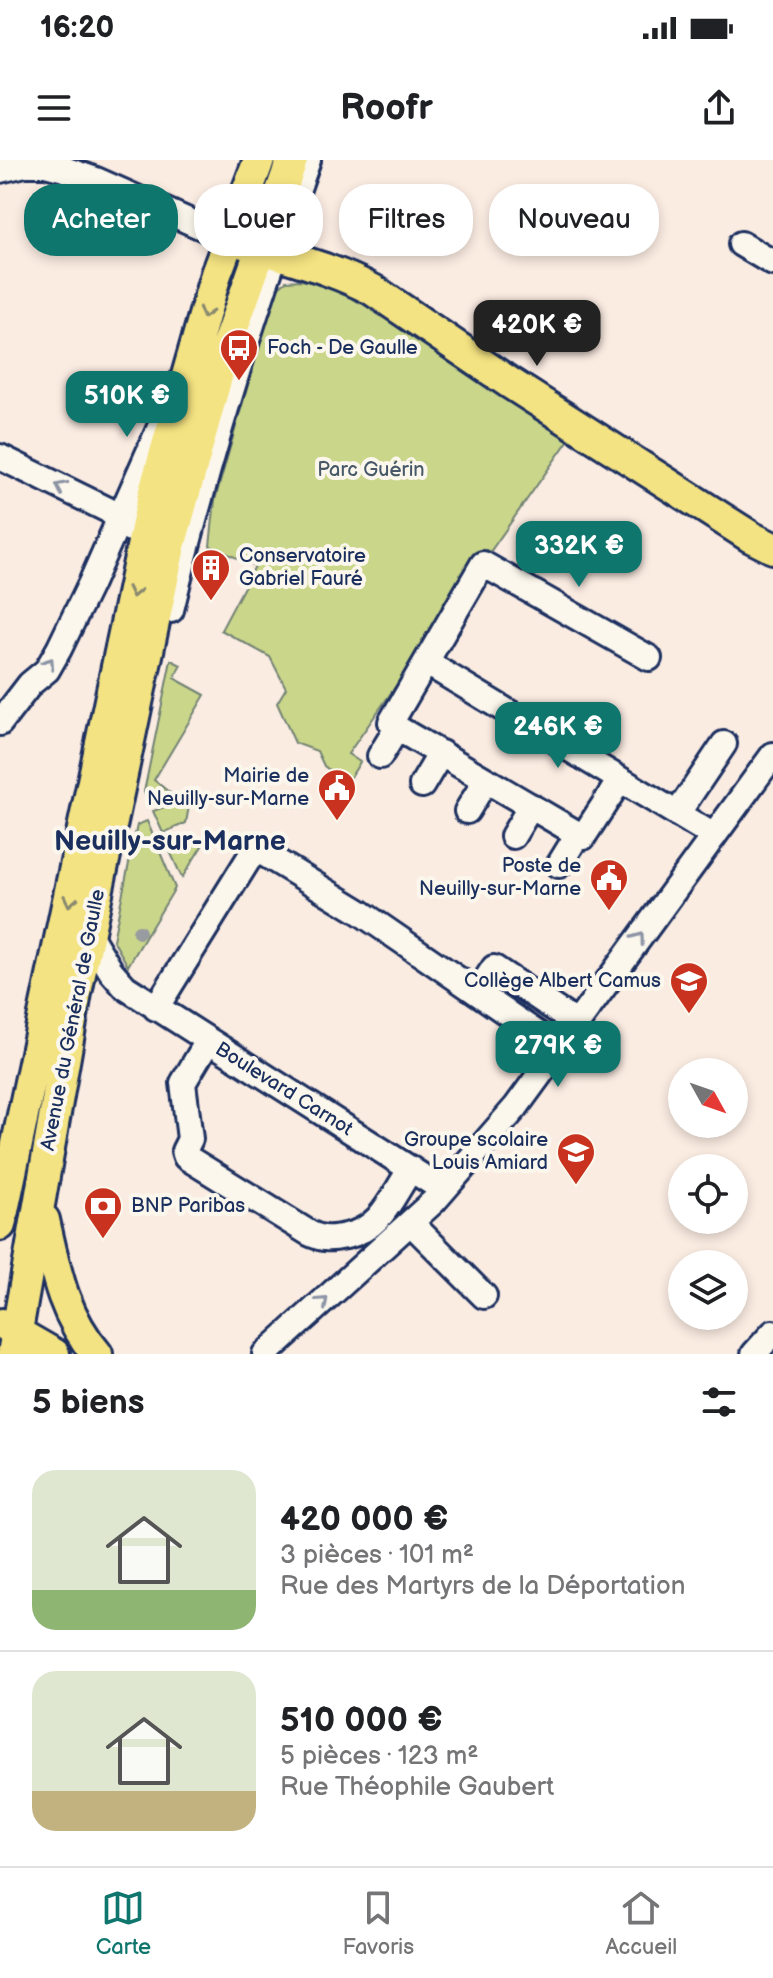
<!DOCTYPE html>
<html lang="fr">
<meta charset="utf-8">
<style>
:root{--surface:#fff;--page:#f6f6f6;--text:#202124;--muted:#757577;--line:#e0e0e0;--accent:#0f766e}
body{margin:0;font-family:"Balsamiq Sans",sans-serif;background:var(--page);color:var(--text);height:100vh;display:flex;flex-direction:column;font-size:30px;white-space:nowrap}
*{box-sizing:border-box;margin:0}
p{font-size:26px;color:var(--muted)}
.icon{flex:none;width:44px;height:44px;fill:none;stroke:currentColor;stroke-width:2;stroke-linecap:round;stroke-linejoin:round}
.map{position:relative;height:1194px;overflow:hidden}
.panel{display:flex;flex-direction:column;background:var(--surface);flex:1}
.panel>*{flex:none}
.top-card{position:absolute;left:24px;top:24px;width:726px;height:72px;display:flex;gap:16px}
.needle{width:52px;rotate:130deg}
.tools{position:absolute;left:668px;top:898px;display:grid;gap:16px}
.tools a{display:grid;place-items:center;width:80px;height:80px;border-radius:50%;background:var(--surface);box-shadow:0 4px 12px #0003;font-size:40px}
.price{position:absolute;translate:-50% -68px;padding:0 18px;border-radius:16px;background:var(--accent);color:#fff;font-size:26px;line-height:52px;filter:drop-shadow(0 2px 4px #0008)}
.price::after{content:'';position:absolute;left:50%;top:48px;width:24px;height:18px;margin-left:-12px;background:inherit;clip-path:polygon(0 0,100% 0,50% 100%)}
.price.active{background:#222;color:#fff}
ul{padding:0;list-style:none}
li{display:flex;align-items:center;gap:24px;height:200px;padding:0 32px}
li+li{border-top:2px solid var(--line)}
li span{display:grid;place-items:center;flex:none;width:224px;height:160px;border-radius:24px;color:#555}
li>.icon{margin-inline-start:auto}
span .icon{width:96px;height:96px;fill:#fffc;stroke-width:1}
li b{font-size:34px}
h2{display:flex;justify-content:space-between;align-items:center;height:96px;padding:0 32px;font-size:34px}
.tag{padding:0 28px;border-radius:32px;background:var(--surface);box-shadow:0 4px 12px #0003;font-size:28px;line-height:72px}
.tag.active{background:var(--accent);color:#fff}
.status{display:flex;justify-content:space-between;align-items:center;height:56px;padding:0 40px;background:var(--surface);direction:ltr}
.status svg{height:22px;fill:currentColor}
header{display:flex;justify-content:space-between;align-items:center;height:104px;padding:0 32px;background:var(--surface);font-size:36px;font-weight:700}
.menu{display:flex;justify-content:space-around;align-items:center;height:112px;border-top:2px solid var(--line);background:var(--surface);font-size:22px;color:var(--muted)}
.menu a{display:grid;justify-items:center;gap:4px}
.menu .active{color:var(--accent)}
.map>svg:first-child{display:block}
</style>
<div class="status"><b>16:20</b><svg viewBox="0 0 49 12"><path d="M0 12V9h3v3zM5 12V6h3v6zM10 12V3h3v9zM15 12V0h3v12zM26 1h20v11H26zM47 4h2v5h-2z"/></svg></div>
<header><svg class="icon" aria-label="menu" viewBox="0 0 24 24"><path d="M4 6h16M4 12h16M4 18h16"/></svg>Roofr<svg class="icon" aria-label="share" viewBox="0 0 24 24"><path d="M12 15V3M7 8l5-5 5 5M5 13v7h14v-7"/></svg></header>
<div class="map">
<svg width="773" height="1194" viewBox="0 0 773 1194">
<rect width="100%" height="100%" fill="#fbece2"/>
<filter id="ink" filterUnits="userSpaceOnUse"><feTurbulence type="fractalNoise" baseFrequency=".0125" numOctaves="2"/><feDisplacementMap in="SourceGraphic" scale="16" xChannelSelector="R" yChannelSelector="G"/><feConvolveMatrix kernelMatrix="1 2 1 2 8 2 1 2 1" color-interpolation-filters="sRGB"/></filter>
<g filter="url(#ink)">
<!-- green -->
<path fill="#cad689" stroke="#728274" stroke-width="2" d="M301,120L348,128L575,271L348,594L360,602L347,623L324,606L317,591L295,583L277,543L286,528L270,497L221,470L255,406L210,386L215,340L275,130L286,121Z
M171,500L181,505L174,518L205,535L154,620L169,632L148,641L144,632Z
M181,641L189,646L186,663L163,673L153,651Z
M147,661L175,728L128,806L113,780L137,665Z
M196,678L202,686L182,718L169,689Z"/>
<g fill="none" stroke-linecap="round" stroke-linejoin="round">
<!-- minor casing -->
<g stroke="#1b2f5e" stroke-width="30">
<path id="minor" d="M0,10L25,4H45L64,9L96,20L229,79
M741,84L773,103
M0,297L108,350L130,369
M171,450C208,297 255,148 308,0
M427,503L714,676
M0,563L30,524L47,510L59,489L91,423L168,249
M380,596L397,568
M620,620L583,677L397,568L391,562L483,404L649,498
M422,625L441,593
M467,651L486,620
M677,654L724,584
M513,676L531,646
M559,705L578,674
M93,764L88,773L111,811L125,827L434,1024L442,1032
M478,832L494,808L576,863
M156,848L248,700L255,693H263L360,752L558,888
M208,881L183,923L190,979L184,991L186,997L309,1073C323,1080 331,1079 346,1076C383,1068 391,1037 411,1009
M411,1063L484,1136
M265,1194L434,1041L516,947L773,595
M754,1194L773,1173"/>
</g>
<!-- major casing -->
<g stroke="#1b2f5e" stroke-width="36">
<path id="major" d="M244,83C288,98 332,108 373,130L510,223L751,377L773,388
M44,1060C55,1109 63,1155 97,1194
M0,1065L153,335L216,114L259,0
M2,1164L54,1194
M13,1194L76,833L170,386L221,202L292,0"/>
</g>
<!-- minor -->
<use href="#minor" stroke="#fbf7ec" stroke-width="24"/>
<!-- major -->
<use href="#major" stroke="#f4e382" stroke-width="30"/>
</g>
<!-- trees -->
<circle fill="#989b9f" cx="139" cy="772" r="7"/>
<!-- one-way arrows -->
<defs><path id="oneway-chevron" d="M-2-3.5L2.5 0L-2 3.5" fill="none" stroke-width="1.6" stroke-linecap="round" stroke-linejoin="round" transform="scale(2)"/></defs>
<g stroke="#888970">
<use href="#oneway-chevron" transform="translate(205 153) rotate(106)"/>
<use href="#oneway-chevron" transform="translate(134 432) rotate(102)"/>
<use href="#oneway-chevron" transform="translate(70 741) rotate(102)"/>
</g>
<g stroke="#8b93a5">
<use href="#oneway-chevron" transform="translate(61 327) rotate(-154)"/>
<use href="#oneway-chevron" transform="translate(49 503) rotate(-56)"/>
<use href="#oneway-chevron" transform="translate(639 778) rotate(-54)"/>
<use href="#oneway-chevron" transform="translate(323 1142) rotate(-42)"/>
</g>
</g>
<!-- icons -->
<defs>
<g id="bus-pin" transform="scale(2)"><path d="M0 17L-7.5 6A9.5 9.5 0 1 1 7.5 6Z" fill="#c8321e" stroke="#fbf7ec"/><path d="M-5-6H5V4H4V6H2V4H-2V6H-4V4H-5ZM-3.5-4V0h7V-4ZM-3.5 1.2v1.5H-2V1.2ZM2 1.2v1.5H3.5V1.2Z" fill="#fff"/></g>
<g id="building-pin" transform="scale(2)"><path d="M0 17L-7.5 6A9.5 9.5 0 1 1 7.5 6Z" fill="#c8321e" stroke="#fbf7ec"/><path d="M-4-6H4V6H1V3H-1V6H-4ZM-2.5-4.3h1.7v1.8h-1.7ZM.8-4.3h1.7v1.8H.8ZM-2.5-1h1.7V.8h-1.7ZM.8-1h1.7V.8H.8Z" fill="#fff"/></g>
<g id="civic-pin" transform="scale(2)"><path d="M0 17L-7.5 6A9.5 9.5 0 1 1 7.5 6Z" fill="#c8321e" stroke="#fbf7ec"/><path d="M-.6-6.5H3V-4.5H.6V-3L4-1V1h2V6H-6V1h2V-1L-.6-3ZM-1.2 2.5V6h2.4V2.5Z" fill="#fff"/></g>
<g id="school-pin" transform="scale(2)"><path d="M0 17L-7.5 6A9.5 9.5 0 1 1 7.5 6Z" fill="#c8321e" stroke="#fbf7ec"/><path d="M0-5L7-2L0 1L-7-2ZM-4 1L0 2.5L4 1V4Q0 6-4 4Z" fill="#fff"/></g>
<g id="bank-pin" transform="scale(2)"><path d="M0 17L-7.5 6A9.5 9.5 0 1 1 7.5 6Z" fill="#c8321e" stroke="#fbf7ec"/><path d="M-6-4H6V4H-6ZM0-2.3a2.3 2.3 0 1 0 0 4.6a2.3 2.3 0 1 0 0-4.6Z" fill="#fff"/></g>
</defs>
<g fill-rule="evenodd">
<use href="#bus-pin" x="239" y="188"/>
<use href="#building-pin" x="211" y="408"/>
<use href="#civic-pin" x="337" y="628"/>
<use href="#civic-pin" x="609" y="718"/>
<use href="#school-pin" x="689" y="821"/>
<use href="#school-pin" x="576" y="992"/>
<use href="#bank-pin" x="103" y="1046"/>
</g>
<g text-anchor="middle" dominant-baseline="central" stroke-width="8" stroke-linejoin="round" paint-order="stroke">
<!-- poi labels -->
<g font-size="20" fill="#1b2f5e" stroke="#fbf7ec" text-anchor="end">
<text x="267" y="188" text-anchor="start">Foch - De Gaulle</text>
<text x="239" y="396" text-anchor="start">Conservatoire<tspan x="239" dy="23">Gabriel Fauré</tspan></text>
<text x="309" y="616">Mairie de<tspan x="309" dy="23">Neuilly-sur-Marne</tspan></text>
<text x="581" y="706">Poste de<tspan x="581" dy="23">Neuilly-sur-Marne</tspan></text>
<text x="661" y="821">Collège Albert Camus</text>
<text x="548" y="980">Groupe scolaire<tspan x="548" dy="23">Louis Amiard</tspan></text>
<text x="131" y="1046" text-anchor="start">BNP Paribas</text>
</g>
<!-- park labels -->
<g font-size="20" fill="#475969" stroke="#fbf7ec">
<text x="371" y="310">Parc Guérin</text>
</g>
<!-- street labels -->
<g font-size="20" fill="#1b2f5e" stroke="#fbf7ec">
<text transform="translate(73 860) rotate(-79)">Avenue du Général de Gaulle</text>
<text transform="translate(284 929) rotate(32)">Boulevard Carnot</text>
</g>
<!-- district labels -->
<g font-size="28" font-weight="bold" fill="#1b2f5e" stroke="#fbf7ec">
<text x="170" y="681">Neuilly-sur-Marne</text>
</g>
</g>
</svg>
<div class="tools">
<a><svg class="needle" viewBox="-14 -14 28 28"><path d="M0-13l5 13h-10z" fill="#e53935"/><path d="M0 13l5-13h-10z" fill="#757577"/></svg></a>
<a><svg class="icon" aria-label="locate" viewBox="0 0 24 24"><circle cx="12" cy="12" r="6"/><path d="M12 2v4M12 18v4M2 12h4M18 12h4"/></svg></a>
<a><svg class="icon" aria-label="layers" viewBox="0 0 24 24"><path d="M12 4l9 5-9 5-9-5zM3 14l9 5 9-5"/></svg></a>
</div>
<b class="price active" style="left:537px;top:208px">420K €</b>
<b class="price" style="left:127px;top:279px">510K €</b>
<b class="price" style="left:579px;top:429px">332K €</b>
<b class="price" style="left:558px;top:610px">246K €</b>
<b class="price" style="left:558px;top:929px">279K €</b>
<div class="top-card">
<a class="tag active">Acheter</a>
<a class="tag">Louer</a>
<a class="tag">Filtres</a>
<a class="tag">Nouveau</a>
</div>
</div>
<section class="panel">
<h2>5 biens<svg class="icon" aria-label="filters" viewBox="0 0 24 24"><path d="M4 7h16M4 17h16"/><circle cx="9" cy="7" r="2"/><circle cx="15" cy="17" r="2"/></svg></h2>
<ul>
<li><span style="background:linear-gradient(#dfe7d0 75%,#8fb573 0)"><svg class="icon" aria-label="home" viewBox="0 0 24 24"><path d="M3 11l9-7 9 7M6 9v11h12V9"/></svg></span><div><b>420 000 €</b><p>3 pièces · 101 m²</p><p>Rue des Martyrs de la Déportation</p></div></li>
<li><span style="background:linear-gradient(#dfe7d0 75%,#c2b280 0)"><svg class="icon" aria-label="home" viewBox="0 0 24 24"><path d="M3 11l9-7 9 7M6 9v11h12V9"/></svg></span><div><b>510 000 €</b><p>5 pièces · 123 m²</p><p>Rue Théophile Gaubert</p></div></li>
</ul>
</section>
<nav class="menu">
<a class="active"><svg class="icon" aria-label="map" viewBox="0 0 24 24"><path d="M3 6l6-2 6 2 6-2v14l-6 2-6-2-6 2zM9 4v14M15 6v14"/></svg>Carte</a>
<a><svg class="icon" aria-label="saved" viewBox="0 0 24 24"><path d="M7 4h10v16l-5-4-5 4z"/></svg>Favoris</a>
<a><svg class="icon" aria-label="home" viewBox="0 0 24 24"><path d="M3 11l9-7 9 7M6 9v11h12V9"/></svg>Accueil</a>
</nav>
